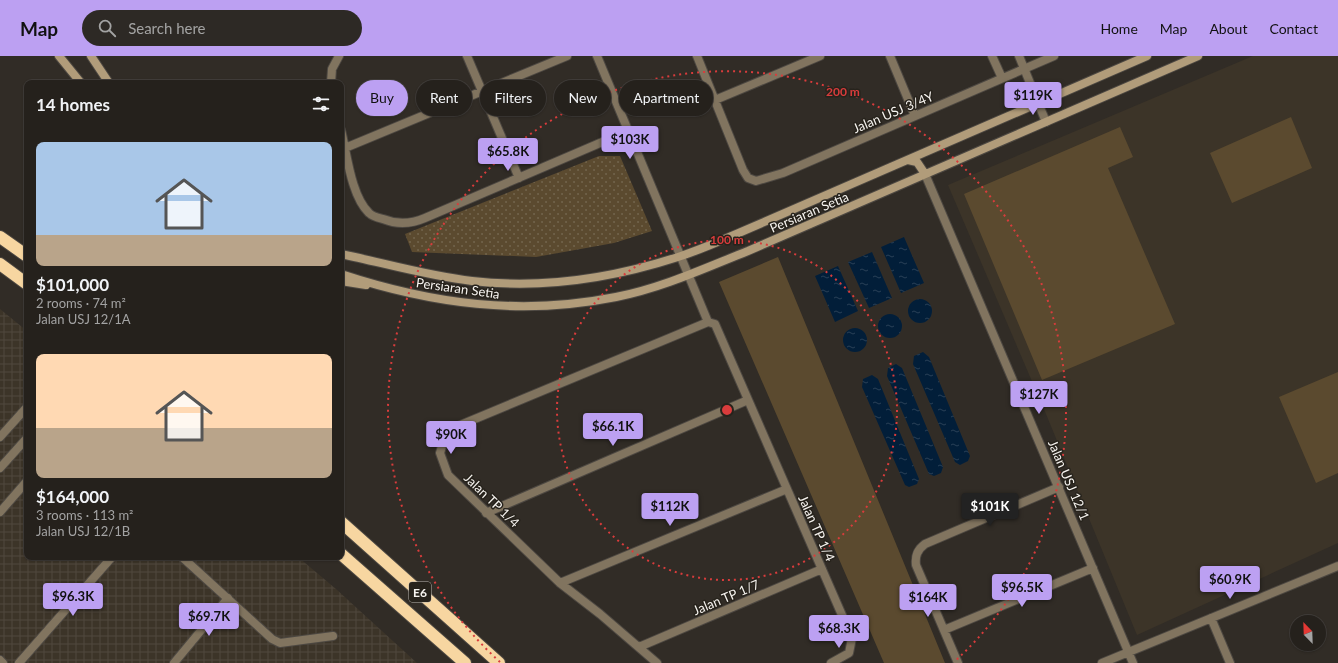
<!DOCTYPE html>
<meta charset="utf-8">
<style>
:root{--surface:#25211c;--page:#2d2925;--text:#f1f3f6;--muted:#a3a3a3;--line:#423e3b;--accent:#bca0f2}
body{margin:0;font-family:Lato,sans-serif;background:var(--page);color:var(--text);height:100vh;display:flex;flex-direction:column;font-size:15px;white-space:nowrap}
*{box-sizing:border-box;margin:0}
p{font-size:13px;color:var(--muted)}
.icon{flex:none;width:22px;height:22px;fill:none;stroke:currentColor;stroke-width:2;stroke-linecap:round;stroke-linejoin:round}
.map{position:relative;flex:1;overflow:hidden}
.sheet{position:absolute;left:24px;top:24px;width:320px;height:480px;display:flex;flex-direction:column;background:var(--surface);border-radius:8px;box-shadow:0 1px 3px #0004,0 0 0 1px var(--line)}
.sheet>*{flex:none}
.banner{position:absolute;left:356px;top:24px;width:380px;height:36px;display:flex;gap:8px}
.needle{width:26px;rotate:337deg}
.tools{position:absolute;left:1290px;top:559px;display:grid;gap:8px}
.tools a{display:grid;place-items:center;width:36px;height:36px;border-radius:50%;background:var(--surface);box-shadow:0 1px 3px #0004,0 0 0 1px var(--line);font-size:20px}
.price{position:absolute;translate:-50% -34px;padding:0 9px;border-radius:4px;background:var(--accent);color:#111;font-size:13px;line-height:26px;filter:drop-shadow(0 1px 2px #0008)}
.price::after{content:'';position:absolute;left:50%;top:24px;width:12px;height:9px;margin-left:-6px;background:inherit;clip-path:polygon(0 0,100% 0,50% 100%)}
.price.selected{background:#222;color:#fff}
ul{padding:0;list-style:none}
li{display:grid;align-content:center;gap:8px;height:212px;padding:0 12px}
li span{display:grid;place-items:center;height:124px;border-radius:8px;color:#555}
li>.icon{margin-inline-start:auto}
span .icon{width:72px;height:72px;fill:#fffc;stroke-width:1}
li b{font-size:17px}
h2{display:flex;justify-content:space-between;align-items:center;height:48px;padding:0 12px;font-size:17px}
.tag{padding:0 14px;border-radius:18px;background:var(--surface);box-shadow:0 1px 3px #0004,0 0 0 1px var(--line);font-size:14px;line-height:36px}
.tag.selected{background:var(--accent);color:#111}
header{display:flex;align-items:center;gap:24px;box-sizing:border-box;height:56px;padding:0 20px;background:var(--accent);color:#111}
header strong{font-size:19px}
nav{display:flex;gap:22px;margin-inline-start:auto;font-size:14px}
.search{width:280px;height:36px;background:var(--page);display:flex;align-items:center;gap:10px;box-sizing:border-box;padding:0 14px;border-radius:22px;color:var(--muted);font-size:15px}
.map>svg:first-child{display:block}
</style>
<header>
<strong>Map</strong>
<div class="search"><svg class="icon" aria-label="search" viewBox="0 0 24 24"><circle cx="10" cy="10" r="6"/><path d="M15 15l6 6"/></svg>Search here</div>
<nav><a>Home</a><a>Map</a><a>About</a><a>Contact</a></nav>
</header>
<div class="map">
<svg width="1338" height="607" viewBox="0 0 1338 607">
<defs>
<pattern id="industrial-grid" width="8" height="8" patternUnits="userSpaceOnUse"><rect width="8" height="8" fill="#3c3428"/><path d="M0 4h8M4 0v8" fill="none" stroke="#4f483d"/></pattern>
<pattern id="park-dots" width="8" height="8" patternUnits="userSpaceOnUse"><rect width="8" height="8" fill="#5b4a2f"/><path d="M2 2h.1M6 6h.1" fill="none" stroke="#73654d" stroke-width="1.8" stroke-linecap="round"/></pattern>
<pattern id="water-ripples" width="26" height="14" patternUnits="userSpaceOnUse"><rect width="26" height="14" fill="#021e39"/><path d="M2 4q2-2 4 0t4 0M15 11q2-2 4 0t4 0" fill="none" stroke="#283f56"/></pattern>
</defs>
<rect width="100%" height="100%" fill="#312c26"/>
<!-- built -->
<path fill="#3c3428" d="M1253,0H1338V487L1137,579L1046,358L948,129Z"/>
<!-- industrial -->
<path fill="url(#industrial-grid)" d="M0,253L27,275V501H298L336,533L417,607H0Z"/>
<!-- grass -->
<path fill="#5b4a2f" d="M1291,61L1312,112L1232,147L1210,97Z
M1120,71L1133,101L1108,112L1175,268L1042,324L964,138Z
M778,201L945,607H884L719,226Z
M1338,316V417L1316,427L1279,341Z"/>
<!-- park -->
<path fill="url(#park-dots)" d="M599,100H620L652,175L614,187L536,201L412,196L405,178Z"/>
<!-- water -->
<path fill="url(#water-ripples)" d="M904,181L924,227L901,237L881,191Z
M872,196L892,242L869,252L848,206Z
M838,210L858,255L835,266L815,220Z
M908 255a12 12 0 1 1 24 0a12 12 0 1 1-24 0Z
M878 270a12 12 0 1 1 24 0a12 12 0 1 1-24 0Z
M843 284a12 12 0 1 1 24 0a12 12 0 1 1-24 0Z
M923,296L929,301L970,400L968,405L960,409L955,406L913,308L914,300Z
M896,308L902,312L943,411L941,417L934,420L929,418L887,320L888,312Z
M872,319L878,323L919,423L917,428L909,431L905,429L862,331L863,323Z"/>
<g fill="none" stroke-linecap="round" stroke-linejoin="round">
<!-- minor casing -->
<g stroke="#4d4842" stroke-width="10">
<path id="minor" d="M467,0L519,122
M597,0L708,266L715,268L852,582L849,597L831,607
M697,0L743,114L748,122L756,125L783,117L1054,0
M890,0L915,60
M992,0L1002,22
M331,27L332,13L339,0
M715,44L820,0
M341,74C347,98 351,140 369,157C373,161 379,162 383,163C398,169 411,168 425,162L628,75
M345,92L567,0
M925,118L1133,607
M0,456L27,425
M486,457L748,344
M182,501L272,583L280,587L333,580
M560,527L787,433
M1211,562L1230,607
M944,574L1093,512
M639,591L822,513
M0,604L3,607
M19,607L112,501
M174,607L228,542
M657,607L600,558L560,527L448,419L440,397L443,387L449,377L458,370L708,266
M958,607L916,509C915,500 917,494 925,488L1059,431
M1102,607L1338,510"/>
</g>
<!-- tertiary casing -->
<g stroke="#4d4842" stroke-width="10">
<path id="tertiary" d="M1019,0L1046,66
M0,381L27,351
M0,412L27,382"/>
</g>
<!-- secondary casing -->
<g stroke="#4d4842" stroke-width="10">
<path id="secondary" d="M59,0L81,27
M91,0L109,27
M908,104L917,106L925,118
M341,198C384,207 428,220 472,225C541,233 613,222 678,201C700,194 720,185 741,176L1147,0
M341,218C432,248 521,260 616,241C662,232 705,212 748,195L1198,0
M341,225L366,229"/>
</g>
<!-- motorway casing -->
<g stroke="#4d4842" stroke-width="14">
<path id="motorway" d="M0,181L27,200
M0,208L27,228
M341,466L499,607
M341,498L465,607"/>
</g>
<!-- minor -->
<use href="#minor" stroke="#81745f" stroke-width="8"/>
<!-- tertiary -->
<use href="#tertiary" stroke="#81745f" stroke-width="8"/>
<!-- secondary -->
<use href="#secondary" stroke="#b19c7a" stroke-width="8"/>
<!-- motorway -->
<use href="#motorway" stroke="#f7d6a1" stroke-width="12"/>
</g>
<!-- distance rings -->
<g fill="none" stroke="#d93c3c" stroke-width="2" stroke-dasharray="2 4">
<circle cx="727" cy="354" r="170"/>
<path d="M500 606A339 339 0 1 1 954 606"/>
</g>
<g text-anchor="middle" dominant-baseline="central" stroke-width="3" stroke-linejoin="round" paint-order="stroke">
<!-- shield labels -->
<rect fill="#27231c" stroke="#b9b5b0" stroke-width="1" x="409" y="526" width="22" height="20" rx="3"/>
<g font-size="12" font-weight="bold" fill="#f7f4f0">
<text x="420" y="536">E6</text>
</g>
<!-- street labels -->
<g font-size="13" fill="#f7f4f0" stroke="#27231c">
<text transform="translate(893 56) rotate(-23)">Jalan USJ 3/4Y</text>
<text transform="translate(809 156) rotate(-23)">Persiaran Setia</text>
<text transform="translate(458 232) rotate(8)">Persiaran Setia</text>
<text transform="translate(1069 424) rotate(67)">Jalan USJ 12/1</text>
<text transform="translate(492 444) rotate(44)">Jalan TP 1/4</text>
<text transform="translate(817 472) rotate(66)">Jalan TP 1/4</text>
<text transform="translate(726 541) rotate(-23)">Jalan TP 1/7</text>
</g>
</g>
<circle cx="727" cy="354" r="6" fill="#d93c3c" stroke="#27231c" stroke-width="2"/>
<g font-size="12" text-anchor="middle" font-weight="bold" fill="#d93c3c" stroke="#27231c" stroke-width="3" stroke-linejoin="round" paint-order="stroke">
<text x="843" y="40">200 m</text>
<text x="727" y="188">100 m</text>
</g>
</svg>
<div class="tools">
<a><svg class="needle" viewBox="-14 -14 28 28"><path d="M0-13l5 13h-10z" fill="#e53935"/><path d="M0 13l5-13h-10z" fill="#a3a3a3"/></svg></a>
</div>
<b class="price" style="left:1033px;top:60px">$119K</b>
<b class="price" style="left:630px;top:104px">$103K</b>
<b class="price" style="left:508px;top:116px">$65.8K</b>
<b class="price" style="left:1039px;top:359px">$127K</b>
<b class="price" style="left:613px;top:391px">$66.1K</b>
<b class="price" style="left:451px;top:399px">$90K</b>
<b class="price" style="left:670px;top:471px">$112K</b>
<b class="price selected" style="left:990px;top:471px">$101K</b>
<b class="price" style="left:1230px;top:544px">$60.9K</b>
<b class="price" style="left:1022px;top:552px">$96.5K</b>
<b class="price" style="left:73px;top:561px">$96.3K</b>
<b class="price" style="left:928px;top:562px">$164K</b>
<b class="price" style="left:209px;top:581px">$69.7K</b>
<b class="price" style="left:839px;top:593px">$68.3K</b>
<div class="banner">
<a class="tag selected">Buy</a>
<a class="tag">Rent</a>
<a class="tag">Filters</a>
<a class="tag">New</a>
<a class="tag">Apartment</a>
</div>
<section class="sheet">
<h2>14 homes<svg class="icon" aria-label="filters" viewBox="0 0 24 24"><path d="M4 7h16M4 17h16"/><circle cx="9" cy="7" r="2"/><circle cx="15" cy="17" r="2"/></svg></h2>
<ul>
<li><span style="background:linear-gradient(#a9c7e8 75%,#b9a48a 0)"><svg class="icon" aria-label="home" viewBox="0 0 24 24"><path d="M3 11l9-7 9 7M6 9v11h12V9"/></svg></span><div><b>$101,000</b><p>2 rooms · 74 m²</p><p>Jalan USJ 12/1A</p></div></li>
<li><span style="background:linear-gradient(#ffd9b3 60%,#b9a48a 0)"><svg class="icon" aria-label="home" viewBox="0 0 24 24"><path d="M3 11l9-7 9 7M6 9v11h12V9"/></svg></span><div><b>$164,000</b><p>3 rooms · 113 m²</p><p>Jalan USJ 12/1B</p></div></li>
</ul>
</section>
</div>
